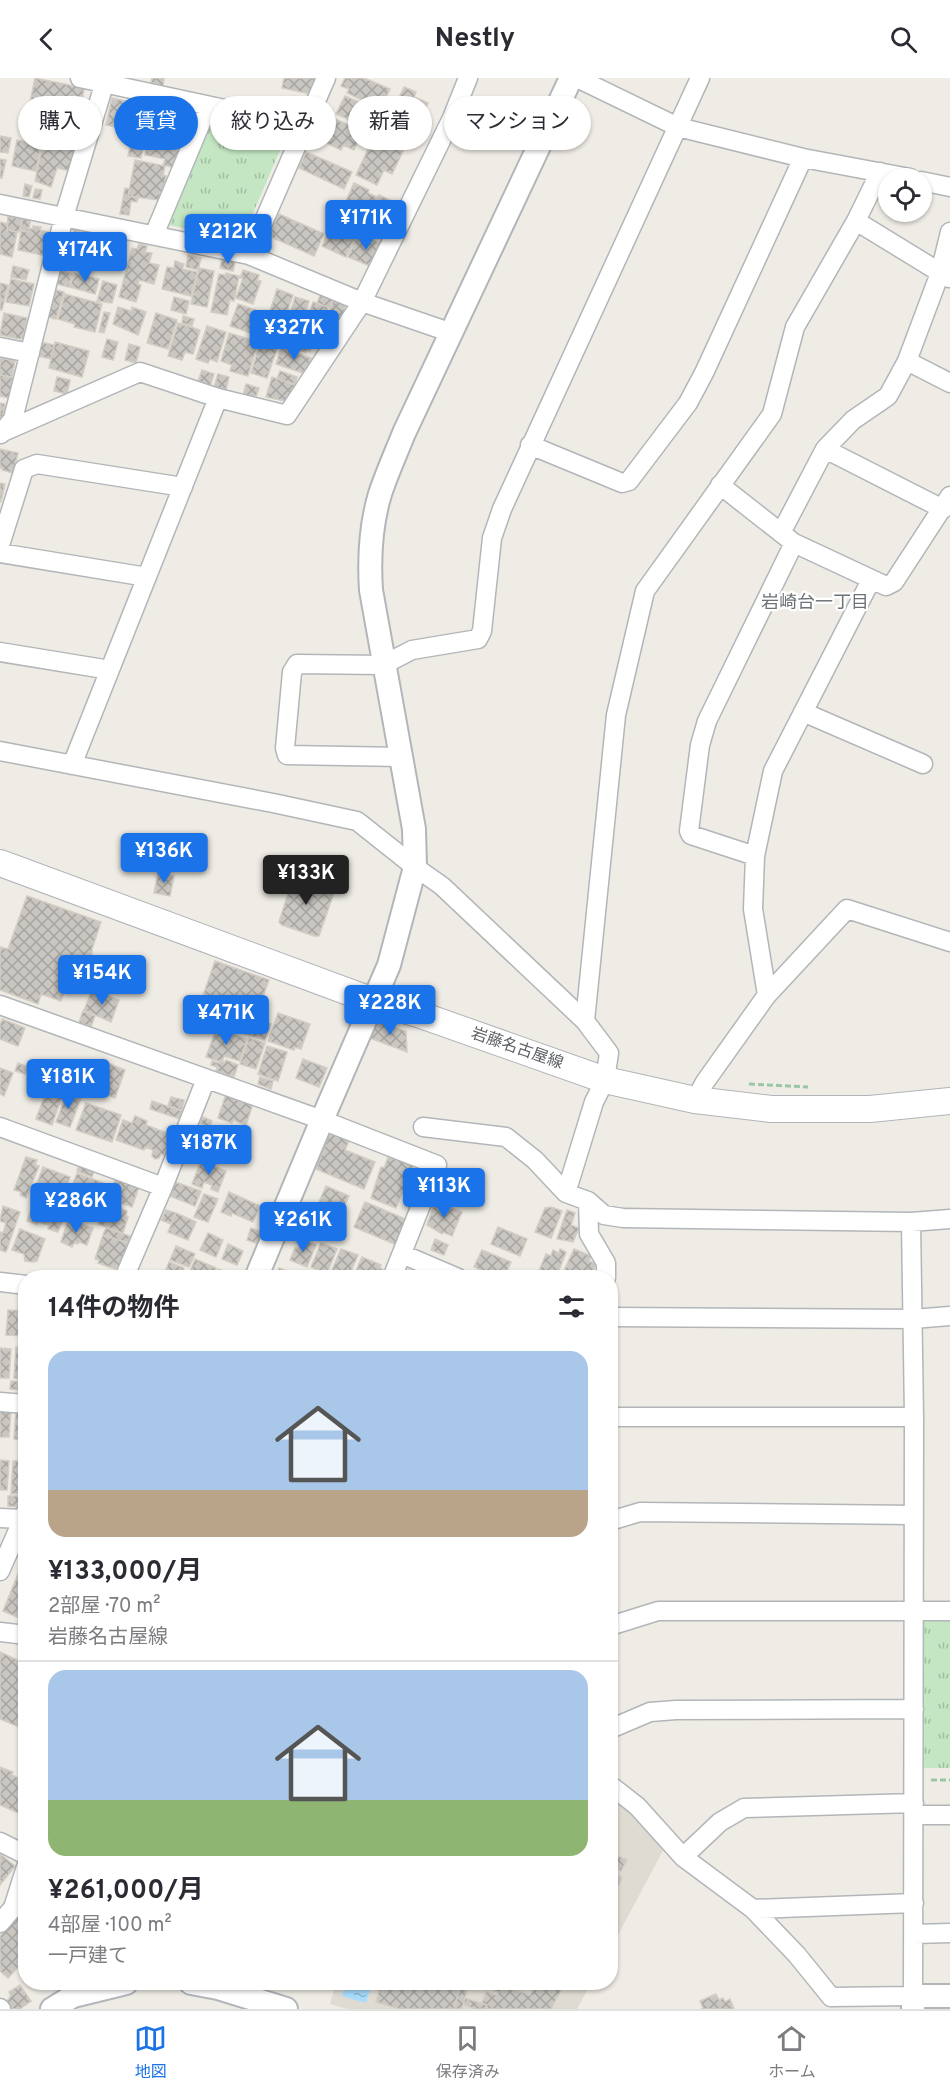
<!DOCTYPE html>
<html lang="ja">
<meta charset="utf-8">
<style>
:root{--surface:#fff;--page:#f7f7f7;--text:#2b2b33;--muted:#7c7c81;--line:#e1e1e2;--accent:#1a73e8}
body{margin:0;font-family:Overpass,"Noto Sans JP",sans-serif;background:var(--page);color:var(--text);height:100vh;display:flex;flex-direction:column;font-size:22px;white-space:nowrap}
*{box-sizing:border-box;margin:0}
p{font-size:20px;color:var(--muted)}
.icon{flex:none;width:33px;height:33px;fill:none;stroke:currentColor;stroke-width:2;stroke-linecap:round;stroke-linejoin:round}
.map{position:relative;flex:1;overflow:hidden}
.panel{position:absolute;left:18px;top:1192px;width:600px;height:720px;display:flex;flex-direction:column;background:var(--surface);border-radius:24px;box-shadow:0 2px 4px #0004}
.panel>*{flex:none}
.banner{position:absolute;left:18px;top:18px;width:600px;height:54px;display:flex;gap:12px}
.tools{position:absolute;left:878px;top:90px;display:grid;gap:12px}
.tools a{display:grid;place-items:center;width:54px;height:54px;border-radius:50%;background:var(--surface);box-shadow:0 2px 4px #0004;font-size:30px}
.price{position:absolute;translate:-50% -51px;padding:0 14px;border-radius:6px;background:var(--accent);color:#fff;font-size:20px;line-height:39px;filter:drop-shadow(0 2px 3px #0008)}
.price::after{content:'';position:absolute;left:50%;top:36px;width:18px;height:14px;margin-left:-9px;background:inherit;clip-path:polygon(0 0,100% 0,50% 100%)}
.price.on{background:#222;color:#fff}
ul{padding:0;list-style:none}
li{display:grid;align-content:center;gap:12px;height:318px;padding:0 30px}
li+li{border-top:2px solid var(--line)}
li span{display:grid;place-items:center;height:186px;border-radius:18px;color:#555}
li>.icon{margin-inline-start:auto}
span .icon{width:108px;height:108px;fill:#fffc;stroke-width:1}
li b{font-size:26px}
h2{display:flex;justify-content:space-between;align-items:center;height:72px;padding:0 30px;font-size:26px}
.pill{padding:0 21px;border-radius:27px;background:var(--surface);box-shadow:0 2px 4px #0004;font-size:21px;line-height:54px}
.pill.on{background:var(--accent);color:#fff}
header{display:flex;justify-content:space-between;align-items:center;height:78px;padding:0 30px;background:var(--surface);font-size:27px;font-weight:700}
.dock{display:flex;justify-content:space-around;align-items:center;height:84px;border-top:2px solid var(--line);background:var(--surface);font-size:16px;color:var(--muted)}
.dock a{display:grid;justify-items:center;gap:3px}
.dock .on{color:var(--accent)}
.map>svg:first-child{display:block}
</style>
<header><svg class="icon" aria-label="back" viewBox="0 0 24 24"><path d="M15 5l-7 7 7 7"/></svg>Nestly<svg class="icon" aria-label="search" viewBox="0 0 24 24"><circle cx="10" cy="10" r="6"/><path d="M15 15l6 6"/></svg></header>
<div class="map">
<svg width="950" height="1931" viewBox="0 0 950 1931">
<defs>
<pattern id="park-tufts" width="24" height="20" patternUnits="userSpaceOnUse" patternTransform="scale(1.5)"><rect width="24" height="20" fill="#c4e6c2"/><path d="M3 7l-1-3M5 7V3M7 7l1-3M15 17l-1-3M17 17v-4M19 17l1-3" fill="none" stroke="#a2bea1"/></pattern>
<pattern id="water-ripples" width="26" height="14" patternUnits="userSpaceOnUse" patternTransform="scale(1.5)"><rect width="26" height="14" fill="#a7dcfd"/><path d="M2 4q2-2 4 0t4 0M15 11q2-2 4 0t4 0" fill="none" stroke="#8bb6d0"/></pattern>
<pattern id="building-cross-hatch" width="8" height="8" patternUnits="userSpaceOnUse" patternTransform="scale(1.5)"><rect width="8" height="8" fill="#cac7c2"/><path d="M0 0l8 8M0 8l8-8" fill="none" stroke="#a7a5a1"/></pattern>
</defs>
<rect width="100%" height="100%" fill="#efece5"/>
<!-- education -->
<path fill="#dfdbd3" d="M611,1719L629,1731L665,1769L611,1870Z
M336,1905H591L577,1931H347L330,1926Z"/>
<!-- park -->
<path fill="url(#park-tufts)" d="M210,32L290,49L241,163L164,146Z
M950,1538V1690H923V1539Z"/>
<!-- water -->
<path fill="url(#water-ripples)" d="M346,1905H372L366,1925L342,1918Z"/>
<!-- building -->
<path fill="url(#building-cross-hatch)" stroke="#d3cdc3" stroke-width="1.5" d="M35,0L84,10L82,25H78L75,39L29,29Z
M152,0H164L163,8L151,5Z
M284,0H318L317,5L314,4L311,16L282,10Z
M345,0H364L390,11L381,31L347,15L349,11L341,8Z
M404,9L416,14L414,19L428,25L424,34L412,29L407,39L393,33Z
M345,18L375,31L367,50L336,36Z
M112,20L138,26L132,53L106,47Z
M159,29L172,32L170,38L183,41L178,60L149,53L153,35L158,36Z
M321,35L332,40L329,47L318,43Z
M384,40L389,42L383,54L378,52Z
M335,41L363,53L354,72L343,67L341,72L324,64Z
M389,45L413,56L403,72L381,62Z
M140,50L147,51L141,80L128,78L132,59L138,60Z
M53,52L66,55L64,65L51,62Z
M149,57L160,60L159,63L186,68L176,90L163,87L165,81L145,77Z
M0,58L11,60L8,75L0,74Z
M374,59L403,73L392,96L384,92L377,107L356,97Z
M17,62L41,67L36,93L12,88Z
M43,64L76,71L71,93L57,90L51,109L35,103Z
M306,74L352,94L344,111L299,90Z
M0,81L6,82L2,100H0Z
M135,82L165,88L163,97L166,98L163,114H160L159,122L128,118Z
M354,105L369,112L368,115L377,119L379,117L394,124L382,151L352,141L354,138L342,132Z
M25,106L32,108L29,119L23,118Z
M125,110L130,111L128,118L138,120L137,124L131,123L129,137L120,136Z
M35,111L42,112L40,121L33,120Z
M279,136L324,156L314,178L269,158Z
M8,138L22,141L19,154L7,152Z
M23,140L31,141L28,154L20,152Z
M0,144L8,146L7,152L17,154L12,179L0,176Z
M331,146L356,157L346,179L322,168Z
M33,148L41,149L40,152L52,155L47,178L18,172L21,153L28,154L29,150L33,151Z
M74,152L92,158L90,165L99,167L94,186L82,183L83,178L68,174Z
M358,155L385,168L375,190L348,179Z
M101,163L125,168L121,188L97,183Z
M139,166L147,168L145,174L152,175L149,185L159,187L154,206L139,202L138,206L141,207L136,224L119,219L132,170L137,171Z
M188,177L201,180L198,192L186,189Z
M222,181L235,184L233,193L220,190Z
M175,183L184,186L182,191L197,194L191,218L162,211L167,189L174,190Z
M13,188L29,192L26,202L11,199Z
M199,190L214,193L207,229L191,226Z
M243,192L259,197L257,202L261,203L253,226L236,220L243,200H240Z
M61,193L72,196L69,209L57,206Z
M74,195L99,201L95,216L70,209Z
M226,195L239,198L234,223L230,222L227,237L211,234L219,196L225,197Z
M11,201L34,206L29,228L6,224Z
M103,203L117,207L112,225L97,223Z
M0,205L8,207L2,232H0Z
M277,211L293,217L286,237L279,235L277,239L269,236Z
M56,212L64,214L56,241L48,239Z
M321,215L333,219L330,230L317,225Z
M65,216L102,226L95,254L74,249L75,246L58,241Z
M174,219L189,223L186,236L171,232Z
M295,219L309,223L300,252L287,247Z
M333,222L346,226L344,231L349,232L344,246L338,244L335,253L325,250Z
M313,224L328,229L319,255L310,253L309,256L303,254Z
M238,226L259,233L251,255L230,248Z
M118,229L131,233L132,229L146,234L138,257L113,246Z
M104,234L110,235L104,255L99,254Z
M4,235L27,240L23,260L20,261L0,257Z
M156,235L177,242L168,271L147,265Z
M260,237L283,244L278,261L271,259L270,261L254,256Z
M183,238L194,241L192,248L182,245Z
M178,245L200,252L193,276L185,274L182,282L168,278Z
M207,248L226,254L217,284L210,281L208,285L196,281Z
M285,249L314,258L310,273L307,272L306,274L279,266Z
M229,255L258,264L248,298L230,293L232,287L221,283Z
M107,261L118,264L113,282L102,279Z
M41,264L54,267L51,281L38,278Z
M55,264L89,273L82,299L49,290Z
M260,265L277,271L267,300L251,295Z
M129,266L140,269L136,285L125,282Z
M281,270L311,280L306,296L276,286Z
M0,280L15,283L12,299L0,297Z
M202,292L214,296L210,308L198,303Z
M280,293L297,299L295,306L277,301Z
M218,296L229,299L226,312L214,309Z
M0,297L13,300L9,320L0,318Z
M57,299L70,302L67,316L54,313Z
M272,299L295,307L289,324L266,319Z
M246,306L259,310L255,322L243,318Z
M0,325L5,326L2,342H0Z
M0,371L18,375L13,395L2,392L3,390H0Z
M0,405L5,406L1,424H0Z
M158,795L174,798L170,818L154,815Z
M294,797L335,812L319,858H314L282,847L279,844Z
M27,818L101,844L92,871V880L86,887L82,886L75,905L68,902L61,923L41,916L38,926L0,912V869L8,871Z
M215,883L269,902L255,940L271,946L265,963L196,938Z
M92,912L119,922L111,944L84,932Z
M83,933L95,938L91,949L79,945Z
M278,935L310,946L301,971L295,969L294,972L268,963Z
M2,941L25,950L18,968L0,961V947Z
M380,945L406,953L407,974L370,960L375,949Z
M216,951L247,961L240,983L224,978L222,984L206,979Z
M249,960L265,965L256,991L240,986Z
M267,968L287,974L278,1003L258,996Z
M303,981L327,990L319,1009L296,1000Z
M226,982L238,987L234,999L216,993L217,989L211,987L212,983L219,985L220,983L225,984Z
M102,983L125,992L115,1020L87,1009L91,999L96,1000Z
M18,985L28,989L25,996L15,993Z
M0,990L13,995L4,1018L0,1016Z
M260,999L273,1003L271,1011L258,1006Z
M48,1009L63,1015L52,1047L36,1041Z
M67,1015L81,1020L70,1049L56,1044Z
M226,1016L253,1026L246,1047L233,1042L232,1045L218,1040Z
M171,1019L184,1022L182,1032L168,1028Z
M152,1023L182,1033L180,1041L150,1031Z
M86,1025L121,1037L112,1064L76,1052Z
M135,1038L147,1043L146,1047L172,1057L164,1077L161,1076L159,1080L155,1081L152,1078L153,1072L145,1069L144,1072L116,1062L123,1042L132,1045Z
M203,1039L212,1043L209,1050L200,1045Z
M209,1050L236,1061L226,1084L199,1073Z
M330,1055L349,1063L345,1072L375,1084L364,1111L316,1091Z
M194,1061L202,1066L199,1073L190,1069Z
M389,1077L414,1086L396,1130L371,1120L381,1089L384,1090Z
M26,1079L37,1082L35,1087L39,1088L26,1120L20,1117L21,1114L14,1112Z
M201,1083L226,1093L218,1114L211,1111L212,1107L204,1104L202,1110L192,1106Z
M79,1087L94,1093L92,1099L77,1093Z
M43,1089L70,1099L62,1121L35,1111Z
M77,1095L108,1107L100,1130L82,1123L80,1130L66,1125Z
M116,1100L139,1109L132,1129L108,1120Z
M175,1104L201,1113L195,1128L170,1118Z
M326,1108L349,1118L342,1134L319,1124Z
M229,1114L260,1128L253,1144L232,1135L231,1138L221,1134Z
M204,1116L218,1121L208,1144L194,1139Z
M365,1124L410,1143L399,1168L354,1149Z
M435,1124L462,1134L452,1158L443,1154L442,1156L427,1147Z
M64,1125L76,1129L73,1137L61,1133Z
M106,1126L127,1133L126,1138L128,1139L123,1155L98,1146Z
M33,1127L64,1137L58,1154L48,1151L49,1147L38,1144L37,1146L27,1143Z
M3,1128L20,1134L6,1174L0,1172V1154L3,1155L6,1145L0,1143Z
M551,1129L562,1133L551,1160L535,1154L545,1130Z
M166,1132L176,1135L171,1146L161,1142Z
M567,1132L575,1135L571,1147L579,1150L573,1164L557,1161Z
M176,1135L196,1144L188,1162L168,1154Z
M68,1142L93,1150L87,1167L79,1164L78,1166L74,1165L72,1169L61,1164Z
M498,1149L527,1161L520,1178L491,1166Z
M106,1150L130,1158L128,1165L103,1157Z
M251,1150L262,1154L258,1166L247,1162Z
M20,1151L45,1161L37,1183L33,1184L25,1183L24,1176L12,1172Z
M208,1155L223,1162L216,1179L200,1172Z
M103,1157L128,1165L125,1174L128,1175L120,1189L117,1188L115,1191L98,1185L99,1182L95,1181Z
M302,1161L316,1167L307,1189L290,1182L295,1170L298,1171Z
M435,1161L448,1167L444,1177L431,1172Z
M321,1165L337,1171L328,1193L325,1191L323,1194L311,1189Z
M228,1166L243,1173L237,1187L222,1181Z
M176,1168L195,1176L189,1189L170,1182Z
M341,1171L358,1177L348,1200L332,1192Z
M560,1171L566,1174L556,1200H536L546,1176L551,1178L553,1172L559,1175Z
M574,1171L591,1178L589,1183L596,1186L590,1200H574L563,1195Z
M482,1172L511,1184L504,1200H494L491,1199L492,1197L474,1189Z
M362,1179L381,1187L380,1190L385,1193L382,1200H371L356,1193Z
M195,1181L216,1190L212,1200H187Z
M169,1184L184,1190L180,1200L163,1199Z
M279,1190L302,1199V1200H275Z
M218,1191L234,1197L232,1200H214Z
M408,1192L425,1195L423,1200H405Z
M8,1232L26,1233L25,1258L6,1257Z
M16,1269L26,1270V1301L14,1300Z
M0,1270L11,1271L9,1300H0Z
M11,1303L25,1304V1313L10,1311Z
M0,1332H11L9,1359H0Z
M16,1332L26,1333V1362L14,1361Z
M0,1382L9,1383L7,1412H0Z
M13,1383H26V1415L11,1416Z
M610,1406H612L617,1422L610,1424Z
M8,1418H21L20,1429L8,1428Z
M23,1484L26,1485V1537L24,1542L3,1533Z
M0,1574L26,1586V1652L0,1641Z
M26,1680V1730L23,1737L0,1727V1689L13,1694L12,1697L18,1700Z
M610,1774L627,1782L621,1793L610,1788Z
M0,1776L15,1788L0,1807Z
M617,1796L622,1800L610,1823V1800L614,1802Z
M19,1837L26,1843V1884L24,1883L8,1900L0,1893V1858Z
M381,1905H461L454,1931H400L376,1924Z
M461,1905H469L462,1931H454Z
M537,1905H565L551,1931H486L487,1927L482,1925L486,1914L497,1917L498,1914L494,1913L496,1906L530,1917Z
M20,1907L31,1923L20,1931H10L6,1924L11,1918L9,1914Z
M716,1916L719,1922L723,1920L725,1924L730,1921L734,1931H701L703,1930L700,1923Z
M465,1920L487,1927L486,1931H475L463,1927Z"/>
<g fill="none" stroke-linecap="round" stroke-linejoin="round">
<!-- minor casing -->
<g stroke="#b2b6b9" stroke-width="21">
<path id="minor" d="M80,0L304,48
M577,0L678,49L803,80L910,100
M921,103L950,109
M0,126L249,177L362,224L452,255
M856,143L949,200
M154,157L208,28
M249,177L326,0
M0,269L30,275
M907,283L950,305
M3,354L140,294L218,320L287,337L362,224L452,40L468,0
M1,356L13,341L64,139L106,0
M530,367L622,405L629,403L688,325L704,295L803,80
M825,371L943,431
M720,407L794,465L886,508L894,504L950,418
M781,455L825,371L853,342L888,318L907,283L940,195L950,154
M0,467L24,391L37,386L183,409
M0,475L147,499
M0,574L110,592
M803,634L923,686
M0,673L273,725L357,743L415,789L442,808L585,943
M402,679L287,677L285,670L292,594L297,586L383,587L412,572L478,561L482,553L492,460L502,431L700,0
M72,687L218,320
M755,778L691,757L689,753L700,667L707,643L794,465
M767,917L753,831L755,778L773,693L871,502
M0,927L322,1042L437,1087L392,1200
M695,1022L705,1004L767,917L847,831L950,864
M0,1049L163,1109
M423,1049L506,1059L535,1082L566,1115L588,1123L604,1137L623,1140L911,1144L950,1141
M566,1115L594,1024L605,1002L609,975L585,943L616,637L645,513L772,336L795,249L856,143L880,94
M588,1123L589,1156L606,1185V1200
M402,1176L458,1200
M124,1200L163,1109L206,1001
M0,1204L26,1207
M610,1239L913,1241L950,1238
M0,1324L26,1326
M610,1339H914
M0,1440L22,1441
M610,1443L640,1434L914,1437
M0,1493L26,1434
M610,1548L658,1533H950
M0,1554L26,1557
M610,1651L650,1634L676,1632L914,1631
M610,1707L637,1728L683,1779L753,1831L797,1877L831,1919L913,1918L914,1339L911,1144
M914,1737H950
M0,1764L26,1777
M683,1779L720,1744L744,1730L914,1725
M753,1831L914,1825
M0,1845L13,1830L26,1789
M914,1856L950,1855
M0,1930L1,1931"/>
</g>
<!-- tertiary casing -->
<g stroke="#b2b6b9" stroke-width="26">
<path id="tertiary" d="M256,1200L322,1042L389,887L415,789L414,751L371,512C369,481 371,446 380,416C387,395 396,375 404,355L571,0
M191,1905L218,1910L286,1931
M52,1931L73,1918L126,1905
M913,1931V1918H950"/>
</g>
<!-- secondary casing -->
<g stroke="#b1b5b9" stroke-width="28">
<path id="secondary" d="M0,785L373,923L418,936L605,1002L695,1022L771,1031H870L950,1023"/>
</g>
<!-- path -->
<path stroke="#9bc6a6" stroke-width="3" stroke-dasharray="6 3" stroke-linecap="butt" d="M749,1006L808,1009
M931,1702H950"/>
<!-- minor -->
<use href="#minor" stroke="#fff" stroke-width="18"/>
<!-- tertiary -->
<use href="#tertiary" stroke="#fff" stroke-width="22"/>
<!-- secondary -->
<use href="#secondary" stroke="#fff" stroke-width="26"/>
</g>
<g text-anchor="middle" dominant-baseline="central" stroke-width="4.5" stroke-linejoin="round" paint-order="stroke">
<!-- street labels -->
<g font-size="16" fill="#5d6165" stroke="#fff">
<text transform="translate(517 971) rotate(19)">岩藤名古屋線</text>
</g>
<!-- neighbourhood labels -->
<g font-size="18" fill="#6e7377" stroke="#fff">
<text x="815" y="525">岩崎台一丁目</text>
</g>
</g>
</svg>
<div class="tools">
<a><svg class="icon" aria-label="locate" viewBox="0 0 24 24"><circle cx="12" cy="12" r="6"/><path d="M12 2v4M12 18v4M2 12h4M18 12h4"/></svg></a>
</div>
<b class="price" style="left:366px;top:173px">¥171K</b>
<b class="price" style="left:228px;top:187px">¥212K</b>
<b class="price" style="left:85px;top:205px">¥174K</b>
<b class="price" style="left:294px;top:283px">¥327K</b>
<b class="price" style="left:164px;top:806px">¥136K</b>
<b class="price on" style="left:306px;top:828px">¥133K</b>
<b class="price" style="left:102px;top:928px">¥154K</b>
<b class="price" style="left:390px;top:958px">¥228K</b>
<b class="price" style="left:226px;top:968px">¥471K</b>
<b class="price" style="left:68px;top:1032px">¥181K</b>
<b class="price" style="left:209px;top:1098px">¥187K</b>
<b class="price" style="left:444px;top:1141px">¥113K</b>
<b class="price" style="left:76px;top:1156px">¥286K</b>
<b class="price" style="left:303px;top:1175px">¥261K</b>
<div class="banner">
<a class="pill">購入</a>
<a class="pill on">賃貸</a>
<a class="pill">絞り込み</a>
<a class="pill">新着</a>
<a class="pill">マンション</a>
</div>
<section class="panel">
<h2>14件の物件<svg class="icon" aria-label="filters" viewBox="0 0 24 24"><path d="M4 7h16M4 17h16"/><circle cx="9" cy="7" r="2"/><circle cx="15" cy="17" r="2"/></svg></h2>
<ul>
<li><span style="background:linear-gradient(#a9c7e8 75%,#b9a48a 0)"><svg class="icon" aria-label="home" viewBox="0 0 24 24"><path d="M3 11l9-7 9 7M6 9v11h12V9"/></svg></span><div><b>¥133,000/月</b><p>2部屋 · 70 m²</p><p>岩藤名古屋線</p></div></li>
<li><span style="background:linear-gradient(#a9c7e8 70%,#8fb573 0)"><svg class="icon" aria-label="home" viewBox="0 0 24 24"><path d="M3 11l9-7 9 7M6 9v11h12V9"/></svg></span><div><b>¥261,000/月</b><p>4部屋 · 100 m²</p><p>一戸建て</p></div></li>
</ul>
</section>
</div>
<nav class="dock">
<a class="on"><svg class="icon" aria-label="map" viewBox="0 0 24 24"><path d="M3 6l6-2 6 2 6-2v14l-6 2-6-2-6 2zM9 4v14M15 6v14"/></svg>地図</a>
<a><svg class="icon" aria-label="saved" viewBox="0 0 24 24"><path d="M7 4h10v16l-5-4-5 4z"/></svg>保存済み</a>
<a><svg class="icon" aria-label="home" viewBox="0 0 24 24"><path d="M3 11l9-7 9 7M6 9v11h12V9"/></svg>ホーム</a>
</nav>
